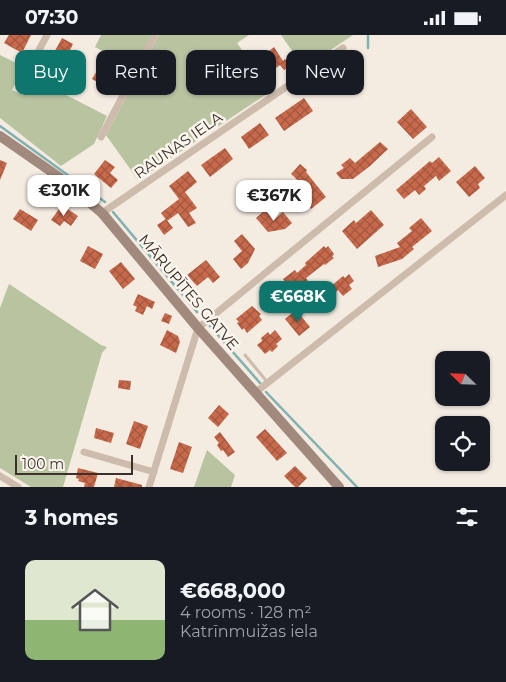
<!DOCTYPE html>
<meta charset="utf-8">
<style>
:root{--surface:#171b24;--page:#242831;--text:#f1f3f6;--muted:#9ea1a6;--accent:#0f766e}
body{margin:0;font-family:Montserrat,sans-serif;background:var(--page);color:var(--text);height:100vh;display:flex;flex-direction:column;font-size:19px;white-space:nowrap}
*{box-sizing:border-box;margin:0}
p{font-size:16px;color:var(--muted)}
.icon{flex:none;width:28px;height:28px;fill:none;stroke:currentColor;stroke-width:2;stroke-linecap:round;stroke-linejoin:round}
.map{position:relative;height:452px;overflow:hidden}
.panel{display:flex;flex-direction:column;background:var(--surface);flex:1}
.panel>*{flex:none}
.guide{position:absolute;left:15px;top:15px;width:476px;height:45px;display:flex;gap:10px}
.needle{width:32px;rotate:293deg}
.tools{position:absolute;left:435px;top:316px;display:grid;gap:10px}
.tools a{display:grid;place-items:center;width:55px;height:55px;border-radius:10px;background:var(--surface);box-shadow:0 1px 4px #0004;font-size:25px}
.scale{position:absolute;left:15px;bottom:12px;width:118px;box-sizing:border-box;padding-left:5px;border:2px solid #3b302b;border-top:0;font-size:14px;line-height:18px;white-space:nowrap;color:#3b302b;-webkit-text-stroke:4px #fbf5ee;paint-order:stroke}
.price{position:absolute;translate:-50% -42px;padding:0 11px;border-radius:10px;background:#fff;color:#222;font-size:16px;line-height:32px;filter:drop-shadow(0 1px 2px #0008)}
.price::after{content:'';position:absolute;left:50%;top:30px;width:15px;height:11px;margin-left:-8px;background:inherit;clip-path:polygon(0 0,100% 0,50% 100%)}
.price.active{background:var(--accent);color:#fff}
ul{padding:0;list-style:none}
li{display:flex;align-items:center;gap:15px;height:125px;padding:0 25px}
li span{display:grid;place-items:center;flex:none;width:140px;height:100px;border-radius:10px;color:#555}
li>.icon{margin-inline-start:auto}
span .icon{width:60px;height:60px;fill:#fffc;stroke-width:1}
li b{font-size:21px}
h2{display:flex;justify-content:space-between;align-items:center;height:60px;padding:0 25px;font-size:21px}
.pill{padding:0 18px;border-radius:10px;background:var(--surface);box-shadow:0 1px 4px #0004;font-size:18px;line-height:45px}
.pill.active{background:var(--accent);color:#fff}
.status{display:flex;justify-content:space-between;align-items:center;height:35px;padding:0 25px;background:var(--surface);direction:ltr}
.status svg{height:14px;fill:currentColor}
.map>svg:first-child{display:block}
</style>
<div class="status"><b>07:30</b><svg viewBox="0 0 49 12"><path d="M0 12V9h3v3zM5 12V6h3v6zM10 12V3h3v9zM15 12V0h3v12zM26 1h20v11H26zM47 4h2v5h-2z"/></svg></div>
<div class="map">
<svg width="506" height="452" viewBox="0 0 506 452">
<defs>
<pattern id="building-cross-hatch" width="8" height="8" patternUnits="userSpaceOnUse" patternTransform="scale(1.25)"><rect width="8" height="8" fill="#c8694b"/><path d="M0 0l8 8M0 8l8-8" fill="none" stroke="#a4573f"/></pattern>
</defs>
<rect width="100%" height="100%" fill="#f4ebe1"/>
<!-- grass -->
<path fill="#b8c4a0" d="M101,0H152L134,33L95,12Z
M159,0H249L237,8L271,56L138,145L106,100Z
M281,0H353L304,33Z
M0,20L24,32L12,55L23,60L35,44L107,81L94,109L61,131L0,83Z
M9,249L101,310L107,312L102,318L63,452H31L0,433V273Z
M207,415L235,440L231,452H194Z"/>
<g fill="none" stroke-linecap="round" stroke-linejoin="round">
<!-- stream -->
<path stroke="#7fb0b2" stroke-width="2.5" d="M368,0V13
M0,91L105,167
M113,177L197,277
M210,291L260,348
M266,357L357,452"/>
</g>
<!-- building -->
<path fill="url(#building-cross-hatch)" d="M9,0H31L22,18L4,8Z
M62,3L73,9L70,15L74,18L67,32L51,23Z
M274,12L283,26L285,24L290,31L284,35L280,30L270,37L260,23Z
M352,22L363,38L353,46L342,29Z
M104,24L114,29L110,37L117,41L110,54L92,44Z
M328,41L336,52L327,59L319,48Z
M304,63L313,76L284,96L275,83Z
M411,74L427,92L413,104L397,87Z
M260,88L269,100L249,114L241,102Z
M380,107L388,114L370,131L353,144H341L336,138L344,133L341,130L350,123L355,128Z
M225,113L233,124L210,142L201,130Z
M439,122L451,136L439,146L436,141L424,151L426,154L419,160L415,155L404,164L396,155L430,126L432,128Z
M0,125L7,128L0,145Z
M105,125L115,132L110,138L118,145L111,153L94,139Z
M300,129L307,135L306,137L326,162L311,174L297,157L304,151L291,139Z
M475,131L485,143L478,149L480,153L469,162L456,147Z
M188,136L197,147L185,157L197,173L189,178L196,188L188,192L178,178L167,186L161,178L179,164L169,151Z
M265,150L274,160L269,164L261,155Z
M62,170L78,181L71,191L64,186L60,191L51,185Z
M20,174L38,185L31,196L13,184Z
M265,175L274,185L283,177L292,188L285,194L268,197L256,183Z
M371,175L384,190L357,214L342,196L354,185L356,188Z
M421,183L432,196L412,212L414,214L402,224L378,232L375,221L400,212L397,208L412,196L409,193Z
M166,184L173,193L164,200L157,190Z
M242,199L255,214L248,228L241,234L233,224L242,216L234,206Z
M88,211L103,219L95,234L80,226Z
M324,211L326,213L328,211L334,219L332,222L334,223L325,230L324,229L306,243L308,246L294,257L283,244L295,235L297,238L306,230L305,228Z
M206,225L220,242L213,248L208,242L197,251L187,240Z
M121,227L135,244L123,254L109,236Z
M349,239L354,246L349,250L352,254L343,261L338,255L330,262L322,253L327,249L330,252L343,241L345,243Z
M138,259L155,267L152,274L147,271L143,280L135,276L137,272L133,270Z
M252,271L261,279L259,281L262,285L247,298L244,293L242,295L237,288L239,287L236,284Z
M296,275L310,292L299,301L285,284Z
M165,278L172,281L169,289L161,286Z
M167,295L178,301L180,307L176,318L160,310Z
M275,295L282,304L276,309L278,311L272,317L270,315L265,319L257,310L262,306L261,303L268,297L270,300Z
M119,345L131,346L130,355L118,353Z
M219,370L229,379L218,392L208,383Z
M134,386L148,391L140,414L126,409Z
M96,393L114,398L111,408L94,403Z
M265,394L287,418L277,426L256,402Z
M220,397L235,417L228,422L223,415L221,416L217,410L219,408L214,402Z
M179,407L192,412L183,438L170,434Z
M295,431L307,443L298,452H295L284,441Z
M78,433L98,438L94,452H84L85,448L78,446L79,444L76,443Z
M116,443L142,450V452H114Z"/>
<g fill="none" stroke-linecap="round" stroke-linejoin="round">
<!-- lane -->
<path stroke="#cdbbac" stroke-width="3" d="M245,320L268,348"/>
<!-- street -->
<path stroke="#cdbbac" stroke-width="7" d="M20,51L47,0
M101,102L155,0
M102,178L343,13
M256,357L506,160
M84,417L154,437
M0,441L18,452
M149,452L198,293L432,102"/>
<!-- secondary -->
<path stroke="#a18a7d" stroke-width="10" d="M0,101L59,142L102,178L198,293L339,452"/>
</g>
<g text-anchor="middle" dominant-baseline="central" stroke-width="5" stroke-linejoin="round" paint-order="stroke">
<!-- street labels -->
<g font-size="15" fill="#3b302b" stroke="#fbf5ee">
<text transform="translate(178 110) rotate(-35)">RAUNAS IELA</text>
<text transform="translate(189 257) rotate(50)">MĀRUPĪTES GATVE</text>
</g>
</g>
</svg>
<div class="tools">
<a><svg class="needle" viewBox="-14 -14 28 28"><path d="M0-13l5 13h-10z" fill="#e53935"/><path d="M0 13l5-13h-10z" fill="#9ea1a6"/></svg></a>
<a><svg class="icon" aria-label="locate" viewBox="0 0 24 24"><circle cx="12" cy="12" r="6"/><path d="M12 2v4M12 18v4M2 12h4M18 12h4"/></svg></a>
</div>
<div class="scale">100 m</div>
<b class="price" style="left:64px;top:182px">€301K</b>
<b class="price" style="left:274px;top:187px">€367K</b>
<b class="price active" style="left:298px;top:288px">€668K</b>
<div class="guide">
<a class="pill active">Buy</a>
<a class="pill">Rent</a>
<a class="pill">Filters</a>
<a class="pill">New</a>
</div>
</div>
<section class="panel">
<h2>3 homes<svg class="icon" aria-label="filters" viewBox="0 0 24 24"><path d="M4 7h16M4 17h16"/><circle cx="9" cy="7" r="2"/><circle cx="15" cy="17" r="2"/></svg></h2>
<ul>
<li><span style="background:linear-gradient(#dfe7d0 60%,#8fb573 0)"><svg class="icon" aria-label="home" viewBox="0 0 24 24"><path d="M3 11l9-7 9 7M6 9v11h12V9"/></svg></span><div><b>€668,000</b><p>4 rooms · 128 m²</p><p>Katrīnmuižas iela</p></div></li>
</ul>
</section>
